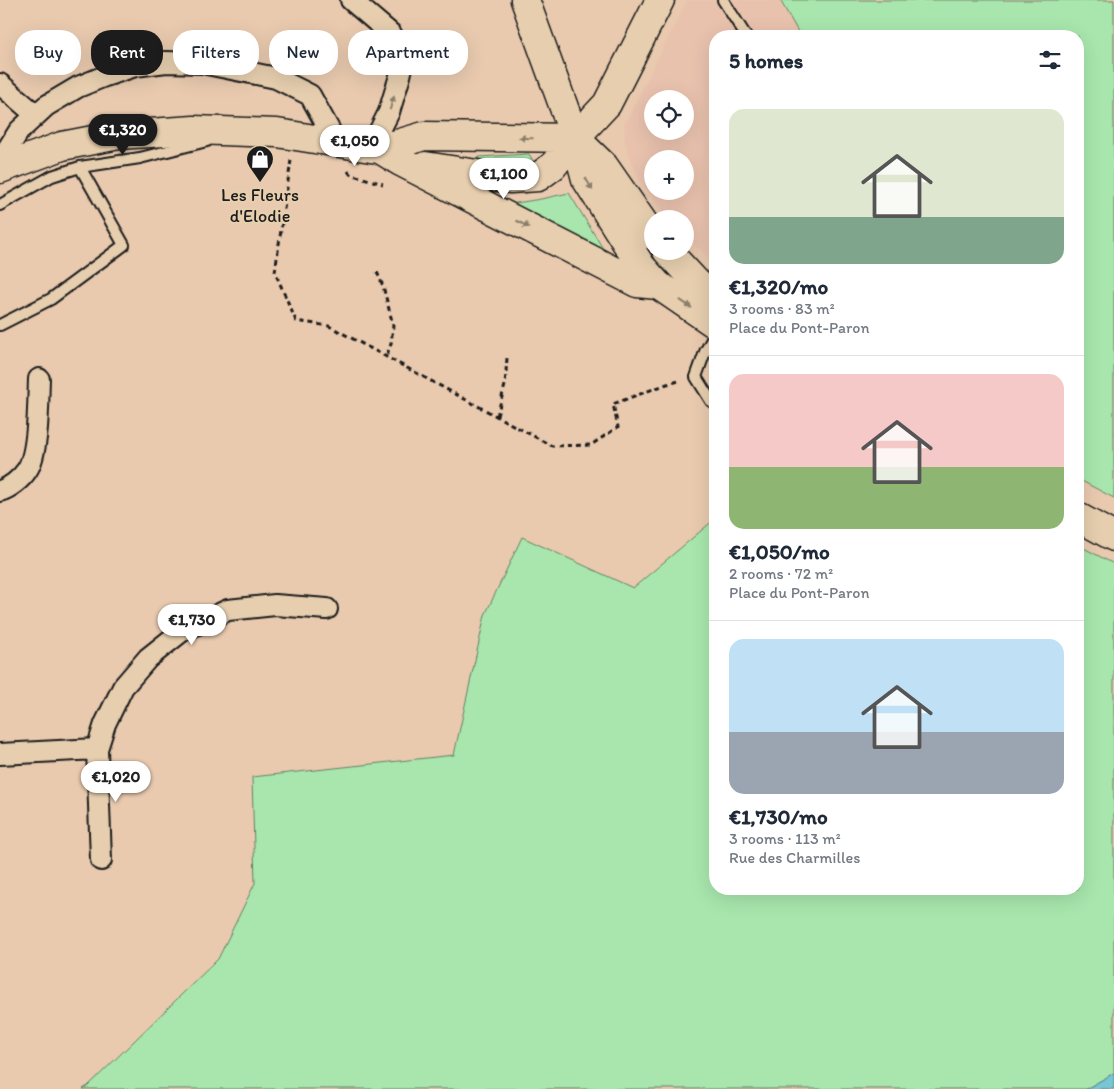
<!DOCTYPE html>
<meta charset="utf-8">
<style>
:root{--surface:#fff;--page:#f6f6f7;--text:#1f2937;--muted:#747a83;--line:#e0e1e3;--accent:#1c1c1c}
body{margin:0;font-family:Itim,sans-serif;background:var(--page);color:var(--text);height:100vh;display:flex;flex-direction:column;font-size:19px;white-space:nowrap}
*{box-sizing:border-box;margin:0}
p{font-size:16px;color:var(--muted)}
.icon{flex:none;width:28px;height:28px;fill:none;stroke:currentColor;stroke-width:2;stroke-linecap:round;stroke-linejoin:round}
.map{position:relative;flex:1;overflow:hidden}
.details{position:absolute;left:709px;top:30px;width:375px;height:865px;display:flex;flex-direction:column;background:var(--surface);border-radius:20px;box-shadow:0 5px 20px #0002}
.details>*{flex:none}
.guide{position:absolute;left:15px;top:30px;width:475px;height:45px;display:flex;gap:10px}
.buttons{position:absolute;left:644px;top:90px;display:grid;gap:10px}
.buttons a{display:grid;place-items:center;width:50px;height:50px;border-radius:50%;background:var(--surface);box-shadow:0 5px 20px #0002;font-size:25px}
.price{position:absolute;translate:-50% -42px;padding:0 11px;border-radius:18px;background:#fff;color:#222;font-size:16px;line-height:32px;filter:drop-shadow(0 1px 2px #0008)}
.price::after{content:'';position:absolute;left:50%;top:30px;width:15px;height:11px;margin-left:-8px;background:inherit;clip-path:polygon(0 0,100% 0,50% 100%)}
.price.current{background:var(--accent);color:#fff}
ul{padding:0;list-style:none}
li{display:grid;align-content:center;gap:10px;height:265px;padding:0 20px}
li+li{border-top:1px solid var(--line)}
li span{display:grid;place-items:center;height:155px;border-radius:15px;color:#555}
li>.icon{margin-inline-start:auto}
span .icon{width:90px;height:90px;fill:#fffc;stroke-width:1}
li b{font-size:21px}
h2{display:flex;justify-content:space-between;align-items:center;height:60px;padding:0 20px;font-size:21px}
.pill{padding:0 18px;border-radius:20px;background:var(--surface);box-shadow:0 5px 20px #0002;font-size:18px;line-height:45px}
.pill.current{background:var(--accent);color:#fff}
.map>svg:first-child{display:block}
</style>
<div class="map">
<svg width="1114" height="1089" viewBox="0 0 1114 1089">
<rect width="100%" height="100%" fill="#e9caaf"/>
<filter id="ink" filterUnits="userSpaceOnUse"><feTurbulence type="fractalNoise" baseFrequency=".02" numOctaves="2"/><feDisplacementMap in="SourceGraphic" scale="10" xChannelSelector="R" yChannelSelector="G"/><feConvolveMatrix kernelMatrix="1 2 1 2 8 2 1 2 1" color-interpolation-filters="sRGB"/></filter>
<g filter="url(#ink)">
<!-- built -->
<path fill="#e9c2ae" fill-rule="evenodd" d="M687,0H780L797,30L799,36H715V264L685,236V219H668L640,181L628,156L624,140V125ZM652,99H685V131H652ZM652,159H685V191H652Z"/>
<!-- green -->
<path fill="#a8e6ad" stroke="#628164" d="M780,0H1114V498L1078,479V36H799L797,30Z
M529,154L533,161L511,170L476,164L479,157Z
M569,193L610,260L505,208L516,203L541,199Z
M715,519V889H1078V545L1114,564V1073L1086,1089H83L88,1086L218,959L255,883L252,777L454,755L485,615L522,537L633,588Z"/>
<!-- water -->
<path fill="#78c6d4" stroke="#53828a" d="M1114,1073V1089H1086Z"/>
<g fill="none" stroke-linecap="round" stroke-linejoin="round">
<!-- service casing -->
<g stroke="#1c1c1c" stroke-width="14">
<path id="service" d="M723,0L746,36
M0,205L52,176L80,167L140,158L207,141
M0,325L51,299L124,245L80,167
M715,334L705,352L696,377L711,401L715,404"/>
</g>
<!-- minor casing -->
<g stroke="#1c1c1c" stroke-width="24">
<path id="minor" d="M351,0L391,34L400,48L403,63L400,76L389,112L371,148
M0,84L36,115
M0,161L19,131L46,106L78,87L105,76L135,66L166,62L202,63L276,78L310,95L336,142
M0,491C10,488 21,479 27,470C39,452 38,401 39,379
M0,754L97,749
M101,860L97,749L105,724L123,687L148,658L182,631L228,610L275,605L327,609"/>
</g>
<!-- secondary casing -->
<g stroke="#1c1c1c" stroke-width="31">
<path id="secondary" d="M525,0L575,138L586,179L641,266L658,285L715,324
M380,149L424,136L575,138L604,166L652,235
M425,166L510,179L538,177L553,166L575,138L607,104L660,0
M0,169L62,146L119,135L194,130L277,133L371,148L380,149L401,162L637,283L658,285
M667,251L697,283L715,298
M1078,517L1114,537"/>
</g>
<!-- path -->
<path stroke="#1c1c1c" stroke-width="3" stroke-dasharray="5 4" stroke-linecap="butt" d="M291,160L275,272L296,321L329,326L552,446L591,445L618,427L613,404L667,384L679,381
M348,171L350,174L383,184
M377,272L383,286L393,325L391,344L386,357
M497,416L505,385L507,358"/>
<!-- service -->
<use href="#service" stroke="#e6ceae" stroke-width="10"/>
<!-- minor -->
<use href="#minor" stroke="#e6ceae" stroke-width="20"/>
<!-- secondary -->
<use href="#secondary" stroke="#e6ceae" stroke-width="28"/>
</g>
<!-- one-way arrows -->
<defs><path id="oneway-solid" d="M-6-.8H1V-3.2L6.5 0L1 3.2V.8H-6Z" transform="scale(1.25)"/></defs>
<g fill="#8b7e6c">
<use href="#oneway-solid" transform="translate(392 103) rotate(-72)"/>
<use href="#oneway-solid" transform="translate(526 138) rotate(-179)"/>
<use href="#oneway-solid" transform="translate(589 184) rotate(60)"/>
<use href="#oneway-solid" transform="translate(523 224) rotate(27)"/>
<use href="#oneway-solid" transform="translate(686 304) rotate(34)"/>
</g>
</g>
<!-- icons -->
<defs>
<g id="shop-pin" transform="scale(1.4375)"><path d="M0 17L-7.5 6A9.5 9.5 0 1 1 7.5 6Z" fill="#1c1c1c" stroke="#e6ceae"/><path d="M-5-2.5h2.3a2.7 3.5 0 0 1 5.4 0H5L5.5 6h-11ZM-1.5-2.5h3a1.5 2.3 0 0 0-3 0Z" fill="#fff"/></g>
</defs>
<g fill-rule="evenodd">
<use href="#shop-pin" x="260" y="159"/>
</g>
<g text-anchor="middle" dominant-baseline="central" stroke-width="5" stroke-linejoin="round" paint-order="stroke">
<!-- poi labels -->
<g font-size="18" fill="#1c1c1c" stroke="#e6ceae">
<text x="260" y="195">Les Fleurs<tspan x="260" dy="21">d'Elodie</tspan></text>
</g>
</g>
</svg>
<div class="buttons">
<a><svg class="icon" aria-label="locate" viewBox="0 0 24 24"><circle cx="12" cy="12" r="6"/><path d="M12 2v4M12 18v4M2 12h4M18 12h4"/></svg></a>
<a>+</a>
<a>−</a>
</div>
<b class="price current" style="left:123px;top:156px">€1,320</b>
<b class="price" style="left:355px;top:167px">€1,050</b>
<b class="price" style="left:504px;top:200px">€1,100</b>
<b class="price" style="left:192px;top:646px">€1,730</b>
<b class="price" style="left:116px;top:803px">€1,020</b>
<div class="guide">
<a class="pill">Buy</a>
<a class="pill current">Rent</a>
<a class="pill">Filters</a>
<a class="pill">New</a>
<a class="pill">Apartment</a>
</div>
<section class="details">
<h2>5 homes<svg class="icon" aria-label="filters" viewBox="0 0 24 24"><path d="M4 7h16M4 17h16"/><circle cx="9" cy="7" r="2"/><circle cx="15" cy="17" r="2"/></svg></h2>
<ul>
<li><span style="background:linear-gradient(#dfe7d0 70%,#7fa58c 0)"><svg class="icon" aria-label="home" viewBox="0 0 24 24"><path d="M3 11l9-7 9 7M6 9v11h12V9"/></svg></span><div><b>€1,320/mo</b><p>3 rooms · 83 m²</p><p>Place du Pont-Paron</p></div></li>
<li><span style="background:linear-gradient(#f6c9c9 60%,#8fb573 0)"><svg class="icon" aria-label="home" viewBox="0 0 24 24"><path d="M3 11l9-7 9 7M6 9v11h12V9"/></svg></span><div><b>€1,050/mo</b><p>2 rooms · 72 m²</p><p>Place du Pont-Paron</p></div></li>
<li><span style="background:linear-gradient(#bfe0f5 60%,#9aa5b1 0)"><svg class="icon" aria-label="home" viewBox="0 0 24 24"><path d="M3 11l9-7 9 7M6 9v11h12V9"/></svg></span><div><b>€1,730/mo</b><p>3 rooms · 113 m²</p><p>Rue des Charmilles</p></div></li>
</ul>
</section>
</div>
